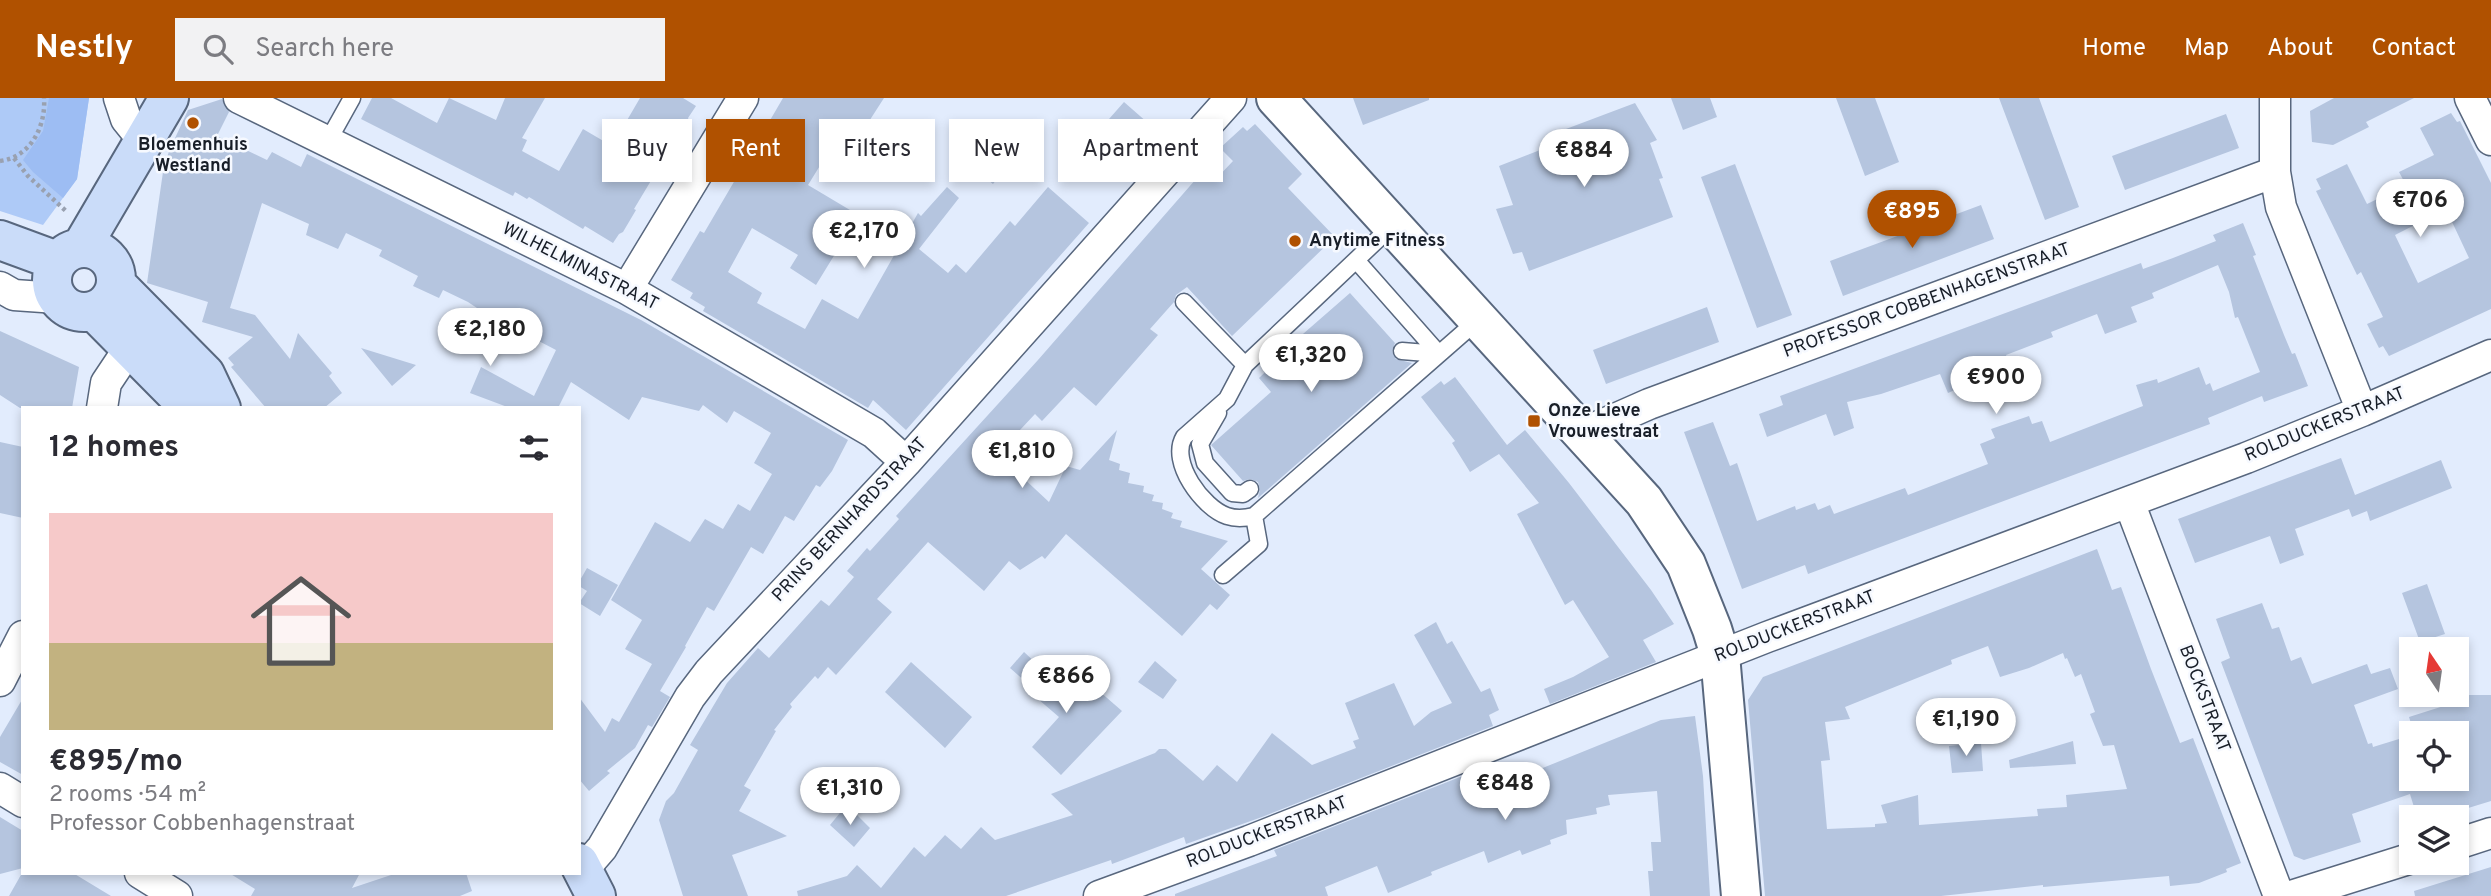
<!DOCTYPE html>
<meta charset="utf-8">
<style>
:root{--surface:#fff;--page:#f2f2f3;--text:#2b2b33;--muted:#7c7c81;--accent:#b05100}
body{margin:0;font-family:Overpass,sans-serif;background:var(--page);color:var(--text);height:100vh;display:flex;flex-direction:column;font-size:26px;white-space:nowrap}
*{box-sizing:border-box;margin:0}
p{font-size:23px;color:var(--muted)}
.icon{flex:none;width:38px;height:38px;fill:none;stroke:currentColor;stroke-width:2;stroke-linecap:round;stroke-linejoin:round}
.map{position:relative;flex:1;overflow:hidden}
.panel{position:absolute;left:21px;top:308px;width:560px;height:469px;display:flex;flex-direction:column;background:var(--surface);border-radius:0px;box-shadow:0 4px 10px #0003}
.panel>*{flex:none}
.top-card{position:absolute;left:602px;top:21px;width:665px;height:63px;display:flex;gap:14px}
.needle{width:46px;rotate:347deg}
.buttons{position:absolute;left:2399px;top:539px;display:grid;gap:14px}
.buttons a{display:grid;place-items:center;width:70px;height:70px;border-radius:0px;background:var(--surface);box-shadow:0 4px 10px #0003;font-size:35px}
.price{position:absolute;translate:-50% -60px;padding:0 16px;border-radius:24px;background:#fff;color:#222;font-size:23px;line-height:46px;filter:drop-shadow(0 2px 4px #0008)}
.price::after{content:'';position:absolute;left:50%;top:42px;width:21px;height:16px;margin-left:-10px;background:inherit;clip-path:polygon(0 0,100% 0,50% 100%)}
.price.current{background:var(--accent);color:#fff}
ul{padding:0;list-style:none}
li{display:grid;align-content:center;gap:14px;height:371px;padding:0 28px}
li span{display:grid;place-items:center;height:217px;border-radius:0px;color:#555}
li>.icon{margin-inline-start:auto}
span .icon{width:126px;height:126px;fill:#fffc;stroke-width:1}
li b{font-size:30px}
h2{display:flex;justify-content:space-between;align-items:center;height:84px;padding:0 28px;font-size:30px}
.tag{padding:0 24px;border-radius:0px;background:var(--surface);box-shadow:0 4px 10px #0003;font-size:24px;line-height:63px}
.tag.current{background:var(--accent);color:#fff}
header{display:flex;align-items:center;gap:42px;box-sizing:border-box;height:98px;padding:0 35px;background:var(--accent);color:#fff}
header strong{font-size:33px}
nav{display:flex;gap:38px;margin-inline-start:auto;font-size:24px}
.search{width:490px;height:63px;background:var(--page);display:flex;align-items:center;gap:18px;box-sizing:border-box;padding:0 24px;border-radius:0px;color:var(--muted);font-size:26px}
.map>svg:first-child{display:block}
</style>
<header>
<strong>Nestly</strong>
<div class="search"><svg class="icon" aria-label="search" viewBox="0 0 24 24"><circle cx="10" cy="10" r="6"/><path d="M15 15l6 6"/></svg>Search here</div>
<nav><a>Home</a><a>Map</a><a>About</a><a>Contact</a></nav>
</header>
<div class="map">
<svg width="2491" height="798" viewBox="0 0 2491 798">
<rect width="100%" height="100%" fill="#e2ecfd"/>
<!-- green -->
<path fill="#aecaf7" d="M0,0H89L77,81L43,127L0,113Z"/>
<!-- forest -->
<path fill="#9dbdf3" d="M49,0H89L77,81L63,100L33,74L23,62L43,33Z"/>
<!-- building -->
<path fill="#b5c5df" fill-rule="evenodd" d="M372,0H391L437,25L449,0L496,22L505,0H545L522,40L527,42L522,53L559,73L583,31L612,48L640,0H683L696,8L688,20L691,28L682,31L634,111L636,112L623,134L619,136L613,145L585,128L583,131L529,99L527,101L515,94L513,98L361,21Z
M783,0H884L857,42L842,32L808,87L855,115L840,141L843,143L816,187L790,170L798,157L752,130L728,174L762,195L757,205L805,231L822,201L858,221L918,115L921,118L947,89L959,100L919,151L948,175L956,166L966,175L1010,123L1015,128L1048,89L1089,125L906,332L873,302L868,310L703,213L705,209L690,200L693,195L671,182L700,133L704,135Z
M1353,0H1429V2L1363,27Z
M1671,0H1710L1717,19L1683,32Z
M1836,0H1875L1899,64L1865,78Z
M1999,0H2039L2079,109L2045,122Z
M2334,0H2414L2366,24L2369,29L2333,47L2312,44L2310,13Z
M222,1L229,14L217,38L267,62L272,54L301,69L307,56L641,222L848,342L832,373L820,389L816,387L794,423L785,418L763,456L751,449L714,513L707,509L685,548L686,549L660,593L670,599L652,629L648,627L635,650L607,673L610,675L589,693L579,681V599L605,634L612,620L619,624L652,566L625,551L642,522L611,502L655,424L690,444L705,421L723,431L738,406L750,413L772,376L754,365L771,335L734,313L727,325L703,307L699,313L642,299L629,322L571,284L558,310H510L470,295L481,269L534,298L556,252L506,226L503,233L483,224L486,216L468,204L443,192L439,200L413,188L418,178L379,158L382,152L346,135L338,151L306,137L309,126L262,105L230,210L255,217L290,261L298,235L332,275L329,278L342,295L324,310H266L231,269L234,267L228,260L253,239L202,224L208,204L147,185L164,67L170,51L188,12Z
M1124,4L1164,39L1137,70L1113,49L1125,35L1109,21Z
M1635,5L1657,42L1650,45L1663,80L1659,81L1673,119L1529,173L1522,154L1513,156L1496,111L1513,107L1499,68L1561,44L1558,34Z
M2451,15L2457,24L2460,23L2491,85V211L2389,258L2383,248L2379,250L2367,226L2383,219L2361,174L2357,177L2316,93L2321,91L2316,81L2347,66L2367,106L2406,87L2399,74L2434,57L2420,30ZM2446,111L2469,160L2418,185L2395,137Z
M2226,16L2239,50L2125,92L2112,58Z
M1255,26L1302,76L1288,90L1335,139L1232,238L1187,189L1176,197L1174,204L1150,231L1158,237L1096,308L1074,289L1042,323L1035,316L1002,351L1010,357L1005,363L1049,404L1066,368L1080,372L1117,332L1109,362L1120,366L1119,372L1130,375L1128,385L1144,388L1143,394L1154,397L1152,403L1163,405L1162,411L1173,415L1171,420L1182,423L1180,429L1228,443L1201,471L1230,497L1217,512L1210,506L1182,538L1066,436L1045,461L1042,458L1020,472L1009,463L984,493L928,444L877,501L892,514L836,577L828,569L818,581L815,578L790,606L792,609L774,632L776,633L744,688L751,692L739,713L787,738L732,757L748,798H683L659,722L666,703L674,695L698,652L690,647L727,585L758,550L769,560L821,502L829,508L854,479L847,473L867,450L870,453L899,421L896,418L1038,262L1203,73L1214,83L1233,63L1220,50L1243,29L1247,33Z
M968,32L981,42L986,35L1015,58L993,86L952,53Z
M1735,66L1792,217L1757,230L1701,79Z
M1981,107L1994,141L1843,198L1830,163Z
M2243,125L2256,157L2253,158L2284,237L2292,256L2295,255L2308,288L2264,304L2262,298L2208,320L2210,326L1808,476L1805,467L1742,491L1684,334L1713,324L1730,368L1737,365L1757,423L1795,408L1796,412L1815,405L1818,412L1830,407L1834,416L1905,390L1908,397L1988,366L1980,346L1995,340L1991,331L2029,318L2032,326L2042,323L2050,344L2143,308L2136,287L2157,281L2158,285L2199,269L2206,287L2210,285L2213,293L2260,274L2238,219L2235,220L2229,194L2218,167L2152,195L2154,200L2131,209L2137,224L2105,236L2097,216L2051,234L2053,239L2006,257L2012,271L1987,278L1991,288L1960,298L1957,291L1948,295L1940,276L1881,296L1847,304L1854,330L1834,338L1826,316L1767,339L1759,316L1783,307L1780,298L2141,165L2143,171L2173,160L2216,143L2213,137Z
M1350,195L1395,245L1392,253L1396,261L1412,265L1258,400L1260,391L1258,384L1250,381L1243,383L1211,347L1271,294L1259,280L1282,258L1280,256Z
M1707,209L1719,244L1606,286L1593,252Z
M0,233L79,269L72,310H20L0,297Z
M361,250L416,267L392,288Z
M1455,279L1507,347L1525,332L1569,385L1651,492L1674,526L1643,542L1656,564L1550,606L1544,591L1573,579L1609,559L1573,502L1565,507L1517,416L1539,405L1499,356L1470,374L1452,345L1455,343L1421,299L1441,283L1444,287Z
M0,344L23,349V420L0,415Z
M2341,360L2355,397L2441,362L2452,390L2370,423L2367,413L2352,419L2349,411L2295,431L2304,457L2280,466L2270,438L2195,465L2178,421Z
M2097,451L2112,492L2121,489L2151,571L2180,645L2193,640L2241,765L2226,771L2227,774L2199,785L2170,788L2169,778L2043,789V787L1941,798H1765L1748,602L1763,579ZM1988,548L2000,579L2029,570L2063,555L2065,561L2067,560L2075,579L2081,576L2095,614L2090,616L2103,648L2114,647L2127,691L2066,697L2067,709L2037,711L2038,718L1919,727L1918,697L1881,707L1887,725L1875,726V729L1827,731L1821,663L1830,662L1825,624L1850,621L1845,609L1952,566L1951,562Z
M587,470L618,487L600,518L579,505L587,493L579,488V484Z
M2427,486L2445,536L2420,544L2402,495Z
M2262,505L2272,531L2279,529L2291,563L2301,559L2312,586L2367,566L2371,576L2390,570L2398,591L2354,607L2368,646L2372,645L2373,649L2412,637V681H2457V635H2414L2409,619L2450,606L2447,597H2491V703L2439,719H2417L2410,696L2352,716L2361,744L2304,762L2294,758L2221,564L2230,560L2216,521Z
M1436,524L1447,546L1452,543L1481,594L1490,590L1499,612L1489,617L1493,628L1262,719L1186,746L1184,739L1112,766L1111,762L1006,798H798L797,793L847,778L857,767L881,790L914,749L925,759L945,737L961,751L981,729L995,742L1073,717L1051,696L1155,655L1159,651H1166L1203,683L1217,667L1237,684L1272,635L1312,667L1356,650L1353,643L1359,641L1345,605L1394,585L1414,628L1431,614L1452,605L1414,537Z
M1024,554L1076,602L1091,586L1122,613L1061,677L1032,649L1059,619L1024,589L1027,585L1010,570Z
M1155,563L1177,582L1163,601L1138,584Z
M911,564L972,619L945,650L885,594Z
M23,600V677L0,664V639Z
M1695,618L1703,678L1710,798H1650L1648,773H1653L1651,744H1661L1657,693L1608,697L1610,707L1596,710L1597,716L1566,722L1567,736L1550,742L1551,746L1522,757L1520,752L1488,765L1484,753L1431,774L1432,777L1388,795L1377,768L1325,789L1328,798H1175V796L1277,758L1274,752L1483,670L1491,691L1661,622Z
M2073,643L2076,666L2010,670L2009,662Z
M1981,645L1983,673L1952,675L1949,648Z
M844,710L854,719L856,716L870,730L854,749L830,727Z
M0,719L23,733V770L0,776Z
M2491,769V798H2415L2414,793Z
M22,775H73L111,798H9Z
M229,775H360L352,790L397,775H466L472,793L460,798H251L255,791Z"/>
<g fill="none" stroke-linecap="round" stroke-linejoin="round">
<!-- service casing -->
<g stroke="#58677e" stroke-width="19">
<path id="service" d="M328,43L352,0
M1393,127L1245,267L1227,301L1184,339C1169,364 1203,410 1227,418C1236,421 1246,420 1254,418L1478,222
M1356,162L1439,256
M1184,204L1245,267
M1402,253L1439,256
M1218,315L1200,346L1205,365L1232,395L1243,396L1250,391
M1223,477L1259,446L1254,418"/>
</g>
<!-- minor casing -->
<g stroke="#58677e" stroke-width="33">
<path id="minor" d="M119,0L126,21L143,42
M239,0L627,191L874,335L906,364
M2275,0V74L2281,109L2362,313
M2470,0L2491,42
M0,189L14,197L57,200
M627,191L743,0
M102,310L106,285L130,249L143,236
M1581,336L1649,306L2275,74
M2129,404L2279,798
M0,583L23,538
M0,690L23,704
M2457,746L2491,735
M583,772L602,750L690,599L709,574L906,364L1231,0
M140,775L177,798
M1099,798L1249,743L1767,539L2246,360L2362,313L2491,257
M2291,798L2412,760"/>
</g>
<!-- tertiary casing -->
<g stroke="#58677e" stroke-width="42">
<path id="tertiary" d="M1276,0L1644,403L1686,466L1712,531L1720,557L1741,798"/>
</g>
<!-- secondary casing -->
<g stroke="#58677e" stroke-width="42">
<path id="secondary" d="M0,142L57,163
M52 182a32 32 0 1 1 64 0a32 32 0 1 1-64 0Z
M81,150L169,0
M116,186L205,276L221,310
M94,213L185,305L193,310
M579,765L596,798"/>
</g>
<!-- path -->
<path stroke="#99a1b0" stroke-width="4.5" stroke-dasharray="3.5 3.5" stroke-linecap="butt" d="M14,60L28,78L67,114
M0,63C31,59 46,28 44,0"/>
<!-- service -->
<use href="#service" stroke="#fff" stroke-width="16"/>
<!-- minor -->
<use href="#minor" stroke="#fff" stroke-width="30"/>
<!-- tertiary -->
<use href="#tertiary" stroke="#fff" stroke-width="38"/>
<!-- secondary -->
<use href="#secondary" stroke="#cadcf9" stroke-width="38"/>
</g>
<!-- markers -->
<g fill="#b05100" stroke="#f6f9ff" stroke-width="2.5">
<circle cx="193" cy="25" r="7"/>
<circle cx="1295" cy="143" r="7"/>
<rect x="1527" y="316" width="14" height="14" rx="3.5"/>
</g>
<g text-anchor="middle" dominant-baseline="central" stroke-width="5" stroke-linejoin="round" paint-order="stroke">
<!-- poi labels -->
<g font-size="18" font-weight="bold" fill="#181e28" stroke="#f6f9ff" text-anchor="start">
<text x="193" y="47" text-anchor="middle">Bloemenhuis<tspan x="193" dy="21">Westland</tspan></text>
<text x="1309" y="143">Anytime Fitness</text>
<text x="1548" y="313">Onze Lieve<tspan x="1548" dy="21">Vrouwestraat</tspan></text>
</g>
<!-- street labels -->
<g font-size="18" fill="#181e28" stroke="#f6f9ff">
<text transform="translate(580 169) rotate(27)">WILHELMINASTRAAT</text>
<text transform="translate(1927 203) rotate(-20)">PROFESSOR COBBENHAGENSTRAAT</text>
<text transform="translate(2325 327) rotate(-22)">ROLDUCKERSTRAAT</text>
<text transform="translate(850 422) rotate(-47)">PRINS BERNHARDSTRAAT</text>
<text transform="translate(1795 529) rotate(-21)">ROLDUCKERSTRAAT</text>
<text transform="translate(2204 601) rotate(69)">BOCKSTRAAT</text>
<text transform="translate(1267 735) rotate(-21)">ROLDUCKERSTRAAT</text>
</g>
</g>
</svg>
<div class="buttons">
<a><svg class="needle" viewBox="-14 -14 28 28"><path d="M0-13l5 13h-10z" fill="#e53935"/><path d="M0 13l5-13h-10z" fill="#7c7c81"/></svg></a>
<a><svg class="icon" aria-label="locate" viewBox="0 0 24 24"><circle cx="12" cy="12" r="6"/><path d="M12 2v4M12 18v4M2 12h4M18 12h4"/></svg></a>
<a><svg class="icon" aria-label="layers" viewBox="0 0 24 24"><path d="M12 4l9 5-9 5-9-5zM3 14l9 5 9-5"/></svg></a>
</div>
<b class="price" style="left:1584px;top:91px">€884</b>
<b class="price" style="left:2420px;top:141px">€706</b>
<b class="price current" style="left:1912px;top:152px">€895</b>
<b class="price" style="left:864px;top:172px">€2,170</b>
<b class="price" style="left:490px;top:270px">€2,180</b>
<b class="price" style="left:1311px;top:296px">€1,320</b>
<b class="price" style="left:1996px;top:318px">€900</b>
<b class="price" style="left:1022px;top:392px">€1,810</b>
<b class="price" style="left:1066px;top:617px">€866</b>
<b class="price" style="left:1966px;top:660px">€1,190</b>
<b class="price" style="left:1505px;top:724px">€848</b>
<b class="price" style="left:850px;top:729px">€1,310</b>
<div class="top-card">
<a class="tag">Buy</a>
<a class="tag current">Rent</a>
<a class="tag">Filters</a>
<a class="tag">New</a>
<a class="tag">Apartment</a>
</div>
<section class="panel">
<h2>12 homes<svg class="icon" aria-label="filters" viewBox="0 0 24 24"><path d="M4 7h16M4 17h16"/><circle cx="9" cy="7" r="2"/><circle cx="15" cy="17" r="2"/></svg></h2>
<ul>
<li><span style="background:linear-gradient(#f6c9c9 60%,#c2b280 0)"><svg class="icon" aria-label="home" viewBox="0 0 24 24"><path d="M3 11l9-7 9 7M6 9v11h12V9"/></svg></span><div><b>€895/mo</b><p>2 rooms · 54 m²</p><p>Professor Cobbenhagenstraat</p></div></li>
</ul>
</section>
</div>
